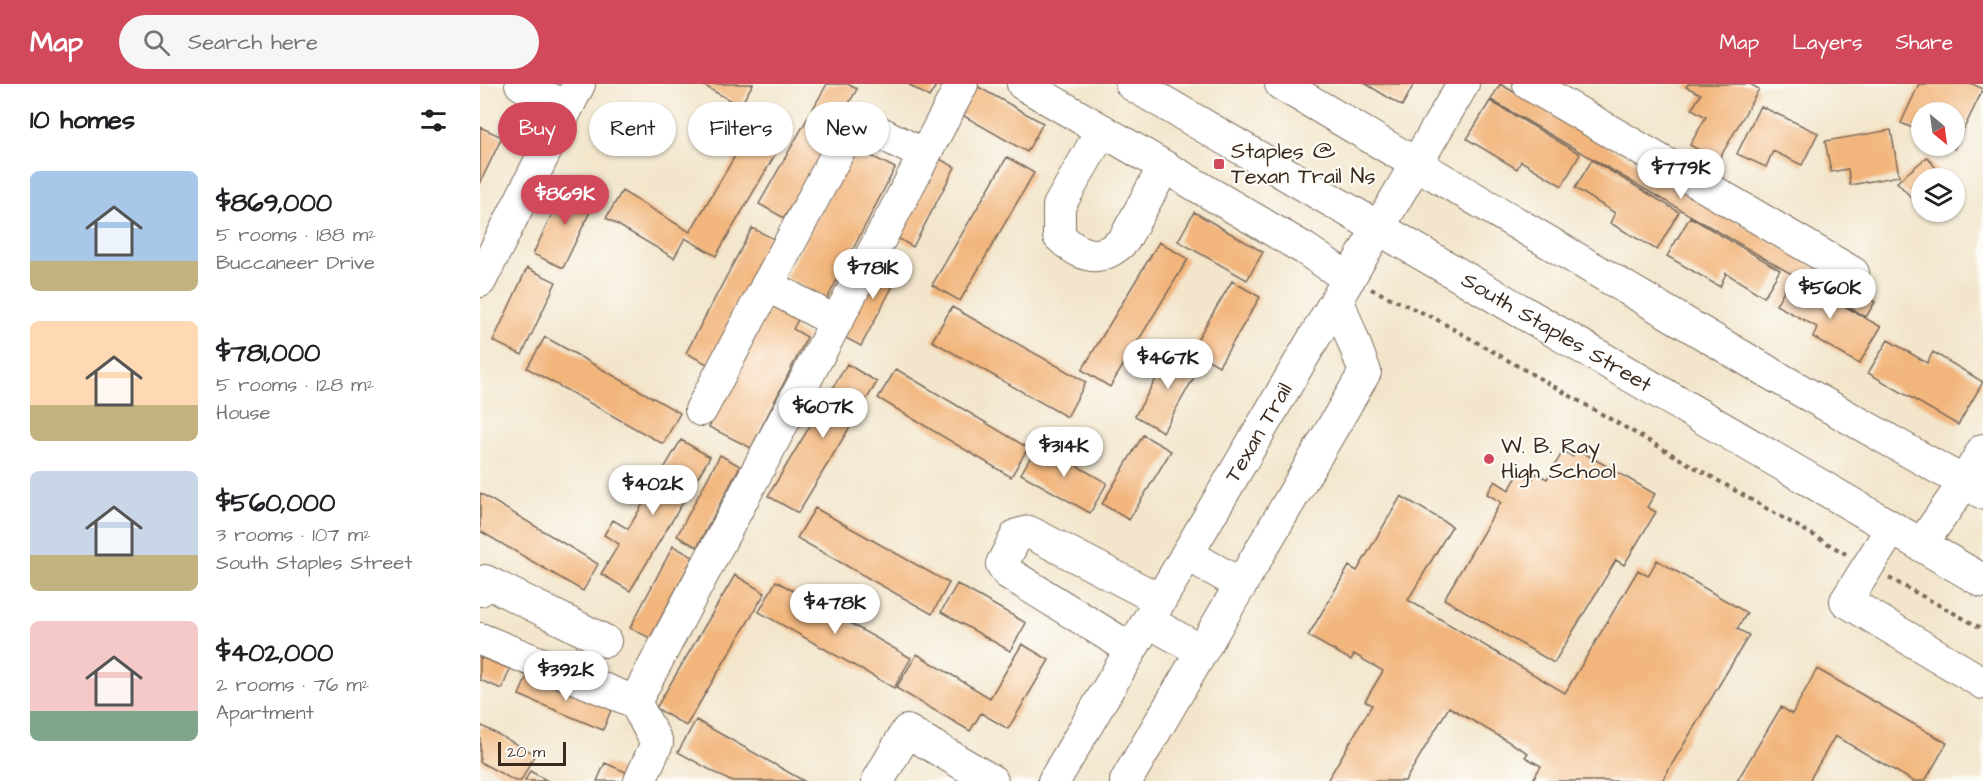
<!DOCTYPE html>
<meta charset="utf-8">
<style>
:root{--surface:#fff;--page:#f6f6f6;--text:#202124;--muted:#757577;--accent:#d1495b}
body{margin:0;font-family:"Architects Daughter",sans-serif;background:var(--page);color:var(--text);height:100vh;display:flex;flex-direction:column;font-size:22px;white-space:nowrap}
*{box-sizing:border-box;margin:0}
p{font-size:20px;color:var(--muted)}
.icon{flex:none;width:33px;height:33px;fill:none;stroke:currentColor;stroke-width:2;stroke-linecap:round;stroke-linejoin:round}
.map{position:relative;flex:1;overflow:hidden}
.details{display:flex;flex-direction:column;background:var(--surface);width:480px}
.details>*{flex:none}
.banner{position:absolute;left:18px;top:18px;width:570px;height:54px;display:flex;gap:12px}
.needle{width:39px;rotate:151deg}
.buttons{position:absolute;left:1431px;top:18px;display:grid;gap:12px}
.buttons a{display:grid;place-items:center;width:54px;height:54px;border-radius:50%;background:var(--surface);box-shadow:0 2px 4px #0004;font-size:30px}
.scale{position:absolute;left:18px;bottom:15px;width:68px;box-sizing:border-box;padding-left:6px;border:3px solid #3b2a1e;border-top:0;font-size:16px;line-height:21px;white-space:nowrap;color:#3b2a1e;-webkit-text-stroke:4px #fdfcf7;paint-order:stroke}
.price{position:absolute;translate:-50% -51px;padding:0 14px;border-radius:21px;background:#fff;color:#222;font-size:20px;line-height:39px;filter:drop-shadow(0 2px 3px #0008)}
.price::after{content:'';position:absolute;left:50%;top:36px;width:18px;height:14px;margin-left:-9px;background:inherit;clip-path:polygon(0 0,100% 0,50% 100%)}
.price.on{background:var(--accent);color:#fff}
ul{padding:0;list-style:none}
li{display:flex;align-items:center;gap:18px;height:150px;padding:0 30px}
li span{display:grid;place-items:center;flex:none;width:168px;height:120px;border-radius:9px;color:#555}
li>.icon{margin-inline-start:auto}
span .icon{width:72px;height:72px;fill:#fffc;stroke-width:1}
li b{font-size:26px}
h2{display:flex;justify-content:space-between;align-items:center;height:72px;padding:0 30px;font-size:26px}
.chip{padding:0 21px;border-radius:27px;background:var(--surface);box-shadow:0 2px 4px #0004;font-size:21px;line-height:54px}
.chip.on{background:var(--accent);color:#fff}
header{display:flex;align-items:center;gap:36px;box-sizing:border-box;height:84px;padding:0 30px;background:var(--accent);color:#fff}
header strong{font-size:28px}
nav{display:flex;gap:33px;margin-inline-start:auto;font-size:21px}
.search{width:420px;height:54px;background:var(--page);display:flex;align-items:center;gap:15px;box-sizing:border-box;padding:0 21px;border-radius:33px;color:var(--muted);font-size:22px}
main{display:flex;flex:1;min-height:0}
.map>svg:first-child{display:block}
</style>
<header>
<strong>Map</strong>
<div class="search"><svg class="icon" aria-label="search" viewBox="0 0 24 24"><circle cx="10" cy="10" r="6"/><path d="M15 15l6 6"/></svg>Search here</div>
<nav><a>Map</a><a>Layers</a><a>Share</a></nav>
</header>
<main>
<section class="details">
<h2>10 homes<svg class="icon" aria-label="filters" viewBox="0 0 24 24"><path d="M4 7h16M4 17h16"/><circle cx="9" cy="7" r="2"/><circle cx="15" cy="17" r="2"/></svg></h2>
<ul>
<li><span style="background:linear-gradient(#a9c7e8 75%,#c2b280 0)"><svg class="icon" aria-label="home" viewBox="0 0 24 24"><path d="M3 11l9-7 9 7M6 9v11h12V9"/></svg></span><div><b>$869,000</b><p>5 rooms · 188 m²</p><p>Buccaneer Drive</p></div></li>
<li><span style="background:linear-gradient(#ffd9b3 70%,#c2b280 0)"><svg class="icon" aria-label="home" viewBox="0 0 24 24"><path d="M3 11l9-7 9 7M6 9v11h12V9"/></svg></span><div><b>$781,000</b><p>5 rooms · 128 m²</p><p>House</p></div></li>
<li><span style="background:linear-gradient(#c9d6e8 70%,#c2b280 0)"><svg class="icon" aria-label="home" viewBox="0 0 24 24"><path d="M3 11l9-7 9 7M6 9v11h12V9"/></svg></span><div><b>$560,000</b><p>3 rooms · 107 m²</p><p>South Staples Street</p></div></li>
<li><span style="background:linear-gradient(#f6c9c9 75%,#7fa58c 0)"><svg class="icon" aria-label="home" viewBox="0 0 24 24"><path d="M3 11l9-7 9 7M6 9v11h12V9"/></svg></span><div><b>$402,000</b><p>2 rooms · 76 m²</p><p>Apartment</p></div></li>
</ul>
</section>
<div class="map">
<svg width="1503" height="697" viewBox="0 0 1503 697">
<rect width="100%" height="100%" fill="#fdfcf7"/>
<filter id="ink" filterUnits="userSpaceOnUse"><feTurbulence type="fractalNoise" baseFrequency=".0167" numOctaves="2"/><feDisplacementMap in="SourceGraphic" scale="12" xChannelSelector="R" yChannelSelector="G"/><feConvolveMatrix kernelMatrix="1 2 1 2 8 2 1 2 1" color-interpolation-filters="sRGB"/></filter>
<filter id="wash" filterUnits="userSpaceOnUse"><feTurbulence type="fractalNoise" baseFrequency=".008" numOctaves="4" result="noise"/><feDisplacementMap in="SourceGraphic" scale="24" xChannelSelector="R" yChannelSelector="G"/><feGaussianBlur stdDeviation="1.35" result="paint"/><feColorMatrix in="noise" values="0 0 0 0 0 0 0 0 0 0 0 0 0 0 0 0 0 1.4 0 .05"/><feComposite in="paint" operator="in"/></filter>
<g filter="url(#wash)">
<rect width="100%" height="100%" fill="#f2e5cb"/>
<g id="blocks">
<!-- building -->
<path fill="#f2b57c" d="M221,0H273L260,22Z
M347,0H368L377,5L304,134L279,120Z
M428,0H457L449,13Z
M493,0L563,39L547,68L477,28Z
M886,0H934L922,22Z
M1020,0L1395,218L1386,233L1011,16Z
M1208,0H1270L1279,5L1238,77L1210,61L1226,33L1212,25L1221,10L1206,3Z
M1439,0H1493L1503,5L1474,65L1470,62H1474V28H1442V48L1421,39Z
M1010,17L1100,70L1082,102L1041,77L1037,85L987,55Z
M1280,22L1338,49L1322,81L1293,67L1286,83L1257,70Z
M284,23L313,40L236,172L205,154L194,174L126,134L142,107L210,148Z
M0,43L22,53L0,99Z
M1411,46L1419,92L1370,101L1368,85L1351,88L1345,57Z
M374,63L415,84L347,215L306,193Z
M456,73L475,83L433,163L414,152Z
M527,73L554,89L480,217L452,201Z
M1447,73L1464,94H1442V116L1437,120L1417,98Z
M1112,76L1199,128L1177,166L1130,139L1135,129L1095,104Z
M87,99L117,113L83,184L53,170Z
M714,128L783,168L767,196L698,157Z
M1210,133L1300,186L1284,213L1246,189L1240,203L1187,172Z
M272,144L296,156L229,281L206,269Z
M679,158L708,175L630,303L602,286Z
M405,170L424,181L381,262L362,252Z
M47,184L76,198L42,271L13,257Z
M1312,192L1401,243L1379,280L1333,253L1337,243L1296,221Z
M752,197L780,213L739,282L711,266Z
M294,216L321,230L313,245L327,253L271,364L229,343Z
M472,223L606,298L587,333L452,257Z
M65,253L200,329L183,360L47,284Z
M1408,256L1447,279L1453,268L1503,298L1478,341L1388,289Z
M693,265L721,281L683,348L655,332Z
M367,280L397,298L318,429L288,412Z
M416,285L548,364L531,393L398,314Z
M663,351L691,367L649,436L622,420Z
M201,356L230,373L150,507L121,490L139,460L124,451L133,436L148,445Z
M558,360L627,399L610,429L541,390Z
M1097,365L1175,410L1167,423L1176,428L1144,481L1136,476L1074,579L964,515L1021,418L1007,410L1015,397L1029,406L1039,389L1052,396L1056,389L1067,395L1083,367L1093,373Z
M240,371L260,382L217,463L197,452Z
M0,409L118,480L103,507L0,447Z
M921,412L972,442L928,516L1085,609L1158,486L1168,492L1177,476L1267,529L1257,545L1269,551L1182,697H1052L1061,682L1045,673L1048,669L969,623L925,697H847L892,621L885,617L903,587L874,570L871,576L828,552L869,482L877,487Z
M335,424L469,499L452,530L317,454Z
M193,462L213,473L170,554L150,544Z
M255,491L285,509L206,642L176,624Z
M296,497L431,574L414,604L279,528Z
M477,500L546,539L530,567L461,528Z
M542,560L569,576L528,645L501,629L490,647L416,604L437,570L510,614Z
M0,573L30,585L22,605L0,596Z
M1337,585L1467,659L1445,697H1433L1355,652L1329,697H1257L1301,623L1312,630Z
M48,590L132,624L123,646L39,611Z
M216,636L324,697H250L198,668Z
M0,641L55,670L41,697H35L0,678Z
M125,679L148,689L145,697H117Z
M50,687L68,697H45Z"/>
</g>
</g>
<g filter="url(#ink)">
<use href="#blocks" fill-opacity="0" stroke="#7b6b5b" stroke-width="1.5"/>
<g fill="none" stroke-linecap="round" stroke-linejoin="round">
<!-- minor casing -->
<g stroke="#7b6b5b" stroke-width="34">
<g id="minor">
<path d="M41,0L87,24"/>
<path d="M543,0L825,165L869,195"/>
<path d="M801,0L1295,292L1503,409"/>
<path d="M1049,0L1373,189"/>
<path d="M622,46L579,122V152C601,173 620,180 644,156L684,83"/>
<path d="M0,197L99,0"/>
<path d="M287,201L356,238"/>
<path d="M221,326L375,36L444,71"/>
<path d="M1412,444L1366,517L1503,599"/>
<path d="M1441,461L1484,399L1503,366"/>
<path d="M707,470L761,501"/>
<path d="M0,506L5,497L125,557"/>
<path d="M668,537L721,567"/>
<path d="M0,555L155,618"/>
<path d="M651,565L528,489L522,480L537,451L549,448L680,516"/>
<path d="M160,697L177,659L155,618L482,0"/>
<path d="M398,697L427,647L512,697"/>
<path id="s1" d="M574,697L983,0"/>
<path d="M646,697L885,288L857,214"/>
</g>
</g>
<!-- major casing -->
<g stroke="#7b6b5b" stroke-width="35">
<g id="major">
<path id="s2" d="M652,0L1503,497"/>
</g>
</g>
<!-- path -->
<path stroke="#7b6b5b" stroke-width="4" stroke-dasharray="4.5 4.5" stroke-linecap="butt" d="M891,205L956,235L1366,470
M1409,494L1503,545"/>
<!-- minor -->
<use href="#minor" stroke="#fff" stroke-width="32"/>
<!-- major -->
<use href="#major" stroke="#fff" stroke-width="33"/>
</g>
</g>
<!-- markers -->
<g fill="#d1495b" stroke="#fdfcf7" stroke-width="2">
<rect x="733" y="74" width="12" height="12" rx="3"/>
<circle cx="1009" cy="375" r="6"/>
</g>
<g text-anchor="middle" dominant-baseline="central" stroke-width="4.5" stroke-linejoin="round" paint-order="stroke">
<!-- poi labels -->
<g font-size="22" fill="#3b2a1e" stroke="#fdfcf7" text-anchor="start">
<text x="751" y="67">Staples @<tspan x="751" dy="25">Texan Trail Ns</tspan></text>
<text x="1021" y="362">W. B. Ray<tspan x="1021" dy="25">High School</tspan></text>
</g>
<!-- street labels -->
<g font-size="22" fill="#3b2a1e" stroke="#fdfcf7">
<text stroke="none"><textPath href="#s2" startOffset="492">South Staples Street</textPath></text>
<text stroke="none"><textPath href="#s1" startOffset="404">Texan Trail</textPath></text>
</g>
</g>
</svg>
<div class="buttons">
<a><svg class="needle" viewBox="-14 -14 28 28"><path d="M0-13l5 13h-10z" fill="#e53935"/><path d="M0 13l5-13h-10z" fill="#757577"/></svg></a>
<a><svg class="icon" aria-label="layers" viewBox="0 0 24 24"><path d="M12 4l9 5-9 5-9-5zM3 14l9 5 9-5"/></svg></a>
</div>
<div class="scale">20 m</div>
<b class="price" style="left:1201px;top:116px">$779K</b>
<b class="price on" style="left:85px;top:142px">$869K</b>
<b class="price" style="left:393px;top:216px">$781K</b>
<b class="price" style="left:1350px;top:236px">$560K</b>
<b class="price" style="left:688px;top:306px">$467K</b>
<b class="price" style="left:343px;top:355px">$607K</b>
<b class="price" style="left:584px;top:394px">$314K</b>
<b class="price" style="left:173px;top:432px">$402K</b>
<b class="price" style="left:355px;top:551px">$478K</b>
<b class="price" style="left:86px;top:618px">$392K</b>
<div class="banner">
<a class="chip on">Buy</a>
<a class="chip">Rent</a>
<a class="chip">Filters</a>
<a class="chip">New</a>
</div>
</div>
</main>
